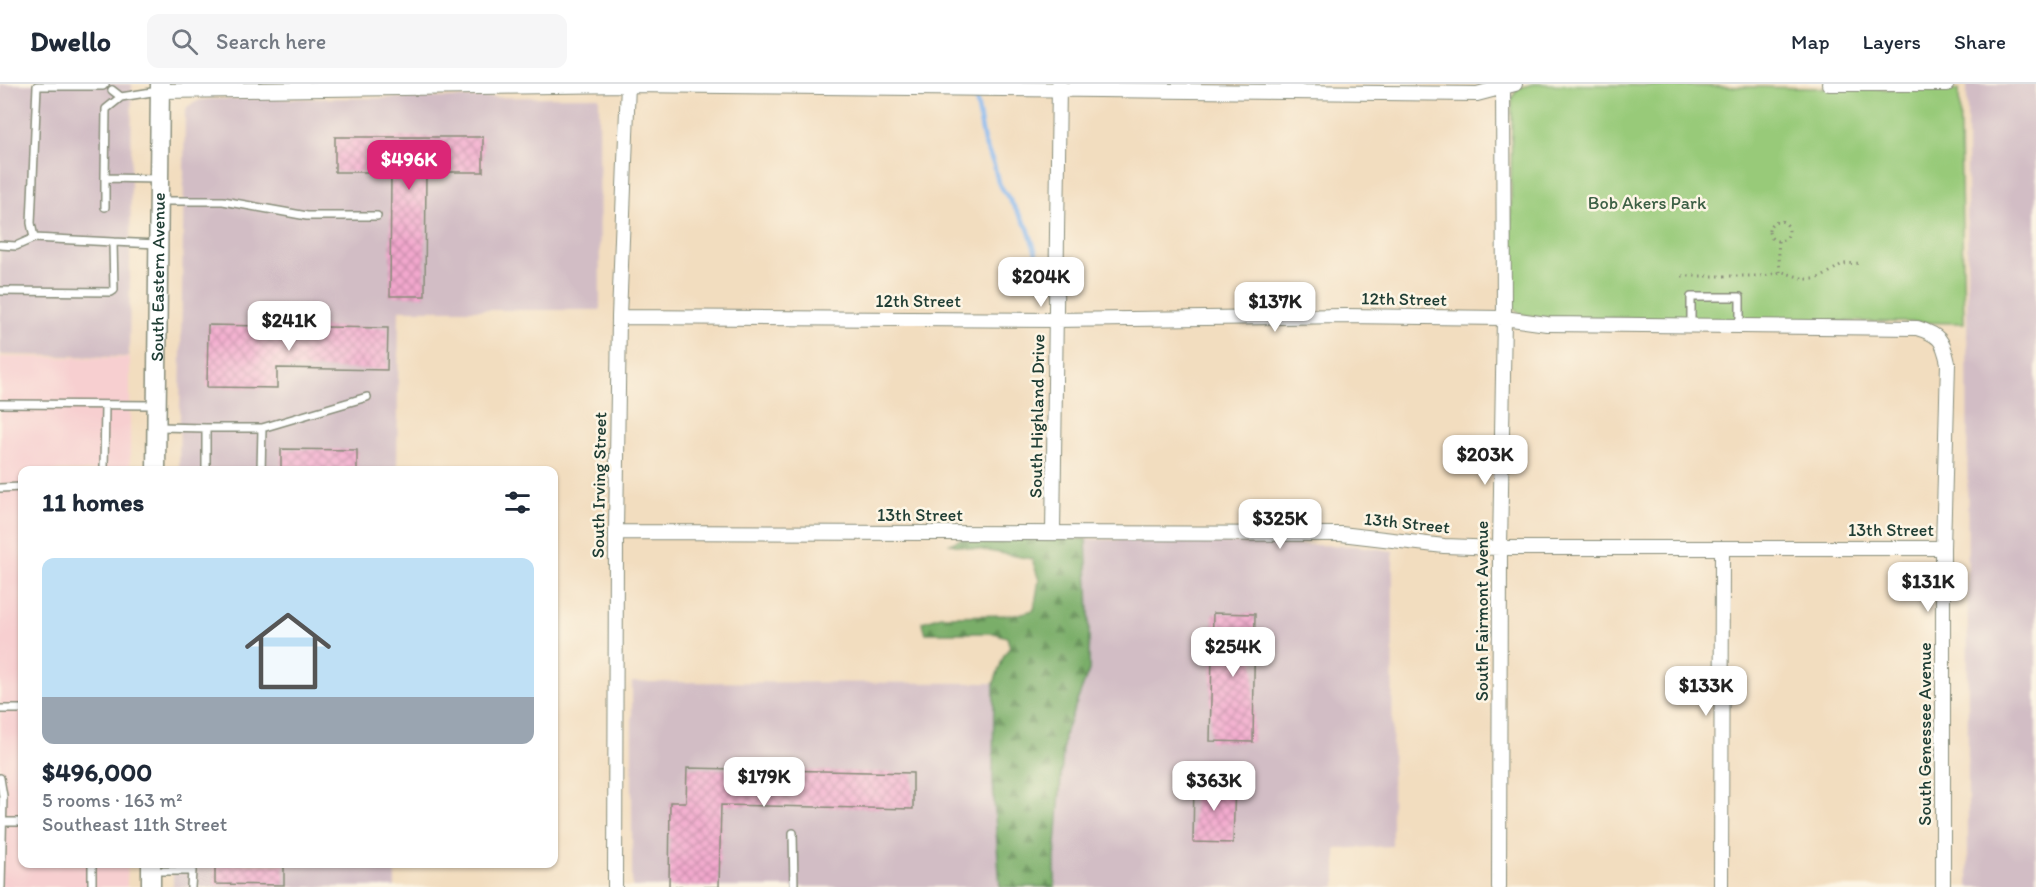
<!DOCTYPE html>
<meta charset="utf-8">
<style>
:root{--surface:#fff;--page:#f6f6f7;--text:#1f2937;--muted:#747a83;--line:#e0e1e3;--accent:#db2777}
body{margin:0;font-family:Itim,sans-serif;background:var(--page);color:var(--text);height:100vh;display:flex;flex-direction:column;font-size:22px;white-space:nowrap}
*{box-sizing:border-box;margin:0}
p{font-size:20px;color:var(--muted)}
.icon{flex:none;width:33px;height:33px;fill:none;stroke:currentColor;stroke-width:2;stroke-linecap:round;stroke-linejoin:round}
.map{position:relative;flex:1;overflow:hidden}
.details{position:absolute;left:18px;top:382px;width:540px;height:402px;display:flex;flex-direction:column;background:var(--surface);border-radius:12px;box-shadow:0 2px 4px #0004}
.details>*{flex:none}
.price{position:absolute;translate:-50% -51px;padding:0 14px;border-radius:12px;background:#fff;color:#222;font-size:20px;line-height:39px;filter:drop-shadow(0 2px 3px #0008)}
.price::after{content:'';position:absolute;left:50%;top:36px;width:18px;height:14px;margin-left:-9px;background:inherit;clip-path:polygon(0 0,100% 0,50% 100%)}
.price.current{background:var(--accent);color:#fff}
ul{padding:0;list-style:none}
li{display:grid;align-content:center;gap:12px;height:318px;padding:0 24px}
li+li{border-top:2px solid var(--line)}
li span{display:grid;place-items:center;height:186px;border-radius:12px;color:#555}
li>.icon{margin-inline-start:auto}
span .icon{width:108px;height:108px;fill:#fffc;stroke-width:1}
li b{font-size:26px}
h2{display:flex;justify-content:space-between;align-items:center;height:72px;padding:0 24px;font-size:26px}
header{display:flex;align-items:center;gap:36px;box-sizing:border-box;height:84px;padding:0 30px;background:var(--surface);border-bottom:2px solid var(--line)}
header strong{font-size:28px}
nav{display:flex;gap:33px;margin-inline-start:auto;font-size:21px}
.search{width:420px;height:54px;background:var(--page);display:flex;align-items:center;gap:15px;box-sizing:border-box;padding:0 21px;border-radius:12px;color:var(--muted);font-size:22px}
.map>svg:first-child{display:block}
</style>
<header>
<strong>Dwello</strong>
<div class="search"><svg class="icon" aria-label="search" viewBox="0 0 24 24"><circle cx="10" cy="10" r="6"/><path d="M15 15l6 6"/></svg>Search here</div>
<nav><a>Map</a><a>Layers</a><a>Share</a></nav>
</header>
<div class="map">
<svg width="2036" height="803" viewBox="0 0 2036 803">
<defs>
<pattern id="forest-firs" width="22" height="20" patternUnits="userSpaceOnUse" patternTransform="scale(1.5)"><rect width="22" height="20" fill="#7aae69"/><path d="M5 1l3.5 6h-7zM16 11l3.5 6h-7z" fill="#638f57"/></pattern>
<pattern id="building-cross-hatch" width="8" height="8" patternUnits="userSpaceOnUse" patternTransform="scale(1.5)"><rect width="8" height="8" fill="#f3a8ce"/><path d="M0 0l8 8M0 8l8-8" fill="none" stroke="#c48aa8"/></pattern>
</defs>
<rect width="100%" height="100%" fill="#fcf5e5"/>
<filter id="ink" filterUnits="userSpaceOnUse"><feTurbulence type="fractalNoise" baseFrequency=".0167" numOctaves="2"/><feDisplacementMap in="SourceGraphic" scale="12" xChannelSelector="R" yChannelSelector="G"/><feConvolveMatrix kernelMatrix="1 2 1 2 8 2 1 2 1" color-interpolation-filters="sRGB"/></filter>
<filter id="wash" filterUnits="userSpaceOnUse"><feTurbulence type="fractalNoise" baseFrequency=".008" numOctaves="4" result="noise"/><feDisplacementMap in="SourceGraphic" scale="24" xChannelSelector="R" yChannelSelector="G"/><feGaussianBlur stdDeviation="1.35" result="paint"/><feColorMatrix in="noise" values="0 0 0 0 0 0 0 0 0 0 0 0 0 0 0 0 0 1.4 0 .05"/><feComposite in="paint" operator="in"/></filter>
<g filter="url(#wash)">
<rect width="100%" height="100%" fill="#f2ddbf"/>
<!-- built -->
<path fill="#f7cfd0" d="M0,273L130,274V387H22V780H127V803H0Z"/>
<!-- industrial -->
<path fill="#d2bdc5" d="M0,0H132L129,273L0,271Z
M1967,0H2036V803H1968Z
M599,13L600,226H399L397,387H179L185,27L188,22L200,16L210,15Z
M1086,455L1358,462L1393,467L1392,762L1336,765V803H1055V775L1064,652L1089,586V529Z
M632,598L994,599L993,701L1000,803H632Z
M173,780H395V803H173Z"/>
<!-- green -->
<path fill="#98ca79" stroke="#5c8456" stroke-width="1.5" d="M1534,0L1959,6L1964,239L1533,233C1519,230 1512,228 1510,213L1512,14L1518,4Z"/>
<!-- forest -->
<path fill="url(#forest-firs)" stroke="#4c764e" stroke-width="1.5" d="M963,454L1086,455L1089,529V586L1064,652L1055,775V803H1000L993,701L994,599L1004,571L1010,563L1007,553L994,549H926L922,538L941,532L1015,531L1034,526L1039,496L1032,475L950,460Z"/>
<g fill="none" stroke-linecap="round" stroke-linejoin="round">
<!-- stream -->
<path stroke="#82b6f0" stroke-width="4.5" d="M971,7L977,19L984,58L994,81L998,98L1028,144L1036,169"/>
</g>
<g id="blocks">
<!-- building -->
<path fill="url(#building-cross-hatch)" d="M335,53H483V88H426L425,212H390L391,88H335Z
M208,241L388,244L387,286L277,284V304L207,303Z
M281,365L357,366V387H281Z
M1213,529L1255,530L1253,658L1210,657Z
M687,684L913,689V725L721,721L719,803H669L670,718H686Z
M1194,697L1235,698L1233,759L1193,758Z
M215,780H284V801L215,800Z"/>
</g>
</g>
<g filter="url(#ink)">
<use href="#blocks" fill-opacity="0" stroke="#888d7a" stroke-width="1.5"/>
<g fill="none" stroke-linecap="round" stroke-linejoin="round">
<!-- lane casing -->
<g stroke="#888d7a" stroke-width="10">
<path id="lane" d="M112,6L121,13L158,7
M121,13L106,25L105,94L159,95
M161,117H223L307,132H377
M105,123V94
M113,158L158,160
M0,161L16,162L34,154
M0,207L111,208L114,206L113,158L34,154L31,139L37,2H103L105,0
M1691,242V213H1740V242
M0,320L157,321
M159,343L206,344V387
M206,344H262L367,313
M104,387L105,321
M261,387L262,344
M0,404L22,403
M0,625H22
M0,694L3,712L1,803
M2,738H22
M793,749L794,803
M153,787H192V780
M92,803V780
M191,803L192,787"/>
</g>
<!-- street casing -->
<g stroke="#888d7a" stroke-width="16">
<path id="street" d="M1829,0H1947
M160,7L628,1L1477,10L1515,0
M619,233L1056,236L1345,232L1504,234L1547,240L1917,244C1940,251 1943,256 1948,279L1943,464V803
M616,448L1341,450L1444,462L1500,464H1943
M1053,449L1059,0
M615,803L616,448L619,233L628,0
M1499,803L1500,464L1504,234L1503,0
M1721,803L1722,464"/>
</g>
<!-- secondary casing -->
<g stroke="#888d7a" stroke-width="21">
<g id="secondary">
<path id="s1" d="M156,387L160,0"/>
<path d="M151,803V780"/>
</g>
</g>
<!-- path -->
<path stroke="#888d7a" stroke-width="3" stroke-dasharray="1.5 4.5" stroke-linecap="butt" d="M1769 147a10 10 0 1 1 20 0a10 10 0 1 1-20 0Z
M1778,157L1780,188
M1682,192H1764L1783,188L1805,195H1813L1822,193L1842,180L1862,179"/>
<!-- lane -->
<use href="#lane" stroke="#fff" stroke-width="7"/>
<!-- street -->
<use href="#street" stroke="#fff" stroke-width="14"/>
<!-- secondary -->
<use href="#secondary" stroke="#fff" stroke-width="18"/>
</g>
</g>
<g text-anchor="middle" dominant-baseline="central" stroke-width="5" stroke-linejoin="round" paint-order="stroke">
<!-- park labels -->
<g font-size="18" fill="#3d6045" stroke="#fcf5e5">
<text x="1647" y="119">Bob Akers Park</text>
</g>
<!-- street labels -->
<g font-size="18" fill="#1f3d34" stroke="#fcf5e5">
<text stroke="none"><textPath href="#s1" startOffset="194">South Eastern Avenue</textPath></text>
<text transform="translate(1404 215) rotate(1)">12th Street</text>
<text x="918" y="217">12th Street</text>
<text transform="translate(1037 332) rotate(-89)">South Highland Drive</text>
<text transform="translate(599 401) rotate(-89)">South Irving Street</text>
<text x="920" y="431">13th Street</text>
<text transform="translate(1407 439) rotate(6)">13th Street</text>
<text x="1891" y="446">13th Street</text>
<text transform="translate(1482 527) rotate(-90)">South Fairmont Avenue</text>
<text transform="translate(1925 650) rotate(-90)">South Genessee Avenue</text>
</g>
</g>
</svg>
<b class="price current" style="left:409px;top:107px">$496K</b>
<b class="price" style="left:1041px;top:224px">$204K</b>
<b class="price" style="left:1275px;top:249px">$137K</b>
<b class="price" style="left:289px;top:268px">$241K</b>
<b class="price" style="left:1485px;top:402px">$203K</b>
<b class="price" style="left:1280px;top:466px">$325K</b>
<b class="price" style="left:1928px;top:529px">$131K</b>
<b class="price" style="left:1233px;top:594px">$254K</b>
<b class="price" style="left:1706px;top:633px">$133K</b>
<b class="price" style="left:764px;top:724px">$179K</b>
<b class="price" style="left:1214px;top:728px">$363K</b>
<section class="details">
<h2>11 homes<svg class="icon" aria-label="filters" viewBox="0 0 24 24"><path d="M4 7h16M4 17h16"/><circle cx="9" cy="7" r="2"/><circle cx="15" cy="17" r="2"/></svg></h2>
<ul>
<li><span style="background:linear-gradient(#bfe0f5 75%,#9aa5b1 0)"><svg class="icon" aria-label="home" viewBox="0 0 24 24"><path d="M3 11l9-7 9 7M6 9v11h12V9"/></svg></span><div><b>$496,000</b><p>5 rooms · 163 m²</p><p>Southeast 11th Street</p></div></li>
</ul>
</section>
</div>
